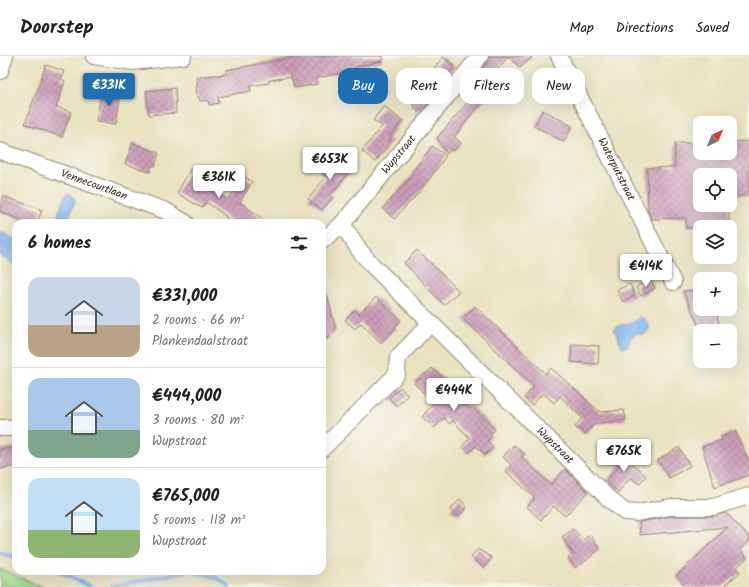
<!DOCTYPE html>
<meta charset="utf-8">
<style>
:root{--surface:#fff;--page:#f2f2f2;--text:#202124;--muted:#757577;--line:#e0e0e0;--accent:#1f6fb2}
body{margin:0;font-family:Kalam,sans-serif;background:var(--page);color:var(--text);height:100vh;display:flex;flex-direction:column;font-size:15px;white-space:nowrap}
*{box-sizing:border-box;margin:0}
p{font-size:13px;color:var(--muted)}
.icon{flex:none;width:22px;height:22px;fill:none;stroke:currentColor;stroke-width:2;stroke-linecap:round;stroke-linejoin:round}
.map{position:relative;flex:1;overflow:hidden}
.details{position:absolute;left:12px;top:163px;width:314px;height:356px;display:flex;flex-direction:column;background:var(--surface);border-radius:12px;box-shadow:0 4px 16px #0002}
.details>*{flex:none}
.hud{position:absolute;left:338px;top:12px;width:351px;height:36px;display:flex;gap:8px}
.needle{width:26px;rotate:44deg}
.buttons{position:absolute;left:693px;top:60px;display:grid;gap:8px}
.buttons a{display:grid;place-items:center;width:44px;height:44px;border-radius:8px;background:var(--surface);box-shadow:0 4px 16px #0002;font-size:20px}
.price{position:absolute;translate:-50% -34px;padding:0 9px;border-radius:4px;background:#fff;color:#222;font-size:13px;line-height:26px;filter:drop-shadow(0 1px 2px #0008)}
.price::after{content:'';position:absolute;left:50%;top:24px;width:12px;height:9px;margin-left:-6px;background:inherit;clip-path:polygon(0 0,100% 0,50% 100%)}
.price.active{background:var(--accent);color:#fff}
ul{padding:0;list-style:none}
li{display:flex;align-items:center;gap:12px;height:100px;padding:0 16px}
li+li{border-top:1px solid var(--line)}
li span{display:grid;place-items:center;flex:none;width:112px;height:80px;border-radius:12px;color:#555}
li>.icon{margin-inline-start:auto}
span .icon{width:48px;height:48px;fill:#fffc;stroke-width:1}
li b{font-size:17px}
h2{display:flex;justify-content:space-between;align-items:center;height:48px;padding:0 16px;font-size:17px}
.chip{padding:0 14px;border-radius:12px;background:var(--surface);box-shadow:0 4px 16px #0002;font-size:14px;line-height:36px}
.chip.active{background:var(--accent);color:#fff}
header{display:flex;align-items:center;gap:24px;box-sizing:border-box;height:56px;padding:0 20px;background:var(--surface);border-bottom:1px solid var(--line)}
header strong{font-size:19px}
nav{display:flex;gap:22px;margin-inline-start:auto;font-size:14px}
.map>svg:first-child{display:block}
</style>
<header>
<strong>Doorstep</strong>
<nav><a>Map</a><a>Directions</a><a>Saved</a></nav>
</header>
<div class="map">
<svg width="749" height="531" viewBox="0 0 749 531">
<defs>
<pattern id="park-tufts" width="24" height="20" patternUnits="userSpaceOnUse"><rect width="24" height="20" fill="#a0db8e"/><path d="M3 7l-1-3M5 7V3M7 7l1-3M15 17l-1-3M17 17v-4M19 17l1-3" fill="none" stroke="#8bbc7a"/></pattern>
<pattern id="building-cross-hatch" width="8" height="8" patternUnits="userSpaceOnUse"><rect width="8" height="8" fill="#cb9eb9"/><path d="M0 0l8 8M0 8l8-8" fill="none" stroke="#a68196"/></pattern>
</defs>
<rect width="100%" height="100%" fill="#f6f6f2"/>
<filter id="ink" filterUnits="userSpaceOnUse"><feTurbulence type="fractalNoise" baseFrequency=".025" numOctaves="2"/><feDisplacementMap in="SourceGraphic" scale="8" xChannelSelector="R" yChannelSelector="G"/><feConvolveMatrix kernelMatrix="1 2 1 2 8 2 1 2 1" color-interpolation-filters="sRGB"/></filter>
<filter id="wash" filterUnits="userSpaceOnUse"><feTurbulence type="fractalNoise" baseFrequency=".012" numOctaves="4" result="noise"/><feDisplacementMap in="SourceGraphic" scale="16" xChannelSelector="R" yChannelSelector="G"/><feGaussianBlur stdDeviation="0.9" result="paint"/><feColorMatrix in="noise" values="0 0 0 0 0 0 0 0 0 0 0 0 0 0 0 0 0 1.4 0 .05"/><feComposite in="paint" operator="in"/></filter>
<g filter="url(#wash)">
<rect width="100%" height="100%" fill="#e9e2c0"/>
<!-- park -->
<path fill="url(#park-tufts)" stroke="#6e8256" d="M0,513L44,531H0Z"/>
<!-- water -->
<path fill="#7fb3ec" stroke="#5d6e85" d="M66,138H70L74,141L75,145L66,167H55Z
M0,176L16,184V209L0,200Z
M639,261C649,264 654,273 643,279L637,277C631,281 629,284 628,290L623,292L614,273C622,265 630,272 639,261Z"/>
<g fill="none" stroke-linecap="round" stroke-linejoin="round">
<!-- stream -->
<path stroke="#7fb3ec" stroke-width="4" d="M0,497L16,501
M59,515L91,531
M192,515C206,518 219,520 229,531
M112,531L186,515"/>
</g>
<g id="blocks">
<!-- building -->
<path fill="url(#building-cross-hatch)" d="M301,0H382V5L355,11L356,14L316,22L317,28L295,32L291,21L269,24V27L250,30L251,35L218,41L219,47L209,49L208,44L200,45L199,41H197L196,30L198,29L196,21L226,18V14Z
M489,0H533L520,12L508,0L491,22L481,14L488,6Z
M443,1L455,10L428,44L429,47L418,56L400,29L411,21L419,32Z
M46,9L64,15L61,23L65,25L56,51L71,56L62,81L25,68Z
M175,32L176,57L149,59L146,35Z
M102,33L121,36L116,68L96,65Z
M479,33L489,41L477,52L454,81L461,87L454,95L451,93L447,98L437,82Z
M384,50L402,65L389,82L392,85L375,106L362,95L382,70L373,64Z
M543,54L572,70L564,86L534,70Z
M749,85V140H730V119H700V149H729V171L686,172V162L652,163L648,155L647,112L675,111V87H700V97H730V86Z
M133,87L159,97L155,110L152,109L150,116L125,108Z
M432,90L446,100L421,134L394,163L383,152L412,119L411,118Z
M336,98L353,112L330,139L333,141L322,154L308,143L326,121L320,116Z
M191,112L202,119L200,125L227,143L229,141H230L245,121L252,126L240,146L268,167H233L225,161L226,160L206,146L202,152L177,137Z
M3,140L42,154L37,167H29L0,156V148Z
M417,194L459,235L444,249L404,207Z
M650,223L655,232L641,240L636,231Z
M630,228L635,240L623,246L617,234Z
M700,234V253H715L721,275H701L683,235Z
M322,235H326L336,274L322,288Z
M376,241L401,265L395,271L396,272L381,287L361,267L355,273L345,264L355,254L359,258Z
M475,250L546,318L551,312L600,356L624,354L626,364L595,368L585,378L575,371L582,362L560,340L554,347L543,337L532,349L524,342L534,330L463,263Z
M572,288L599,290L598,308L571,306Z
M432,312L453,332L451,335L470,353L472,351L495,373L490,379L491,381L487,385L493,391L485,399L476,390L469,397L462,390L470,382L453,365L450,368L444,362L434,372L422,361L434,347L414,327L425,317L426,318Z
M400,331L408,339L397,350L389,342Z
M735,375L749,405V419L715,431L702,391L722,384L721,381Z
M514,389L524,398L521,401L551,429L565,413L588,436L565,460L554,450L541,464L527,451L535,442L506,415L511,409L503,401Z
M16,391V410L0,413V393Z
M679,391L690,410L669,422L658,404Z
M619,395L646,420L639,428L631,421L618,436L606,425L619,410L612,404Z
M460,443L467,451L459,460L450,454Z
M726,457L749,481V485L740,493L747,502L736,512L740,516L723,531H686L676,520L728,471L640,479L639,466L671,460H713Z
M573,473L583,484L590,479L600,493L582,508H580L575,512L568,502L573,498L562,481Z
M478,493L492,502L484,512L471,501Z"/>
</g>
</g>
<g filter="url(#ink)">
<use href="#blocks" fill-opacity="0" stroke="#92866f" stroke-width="1"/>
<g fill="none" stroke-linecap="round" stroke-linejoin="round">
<!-- minor casing -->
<g stroke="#92866f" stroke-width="18">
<g id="minor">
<path d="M94,0L133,6L183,0"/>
<path id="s1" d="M559,0L673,226"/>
<path d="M0,15L5,0"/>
<path id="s2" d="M0,95L166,155L186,167"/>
<path id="s3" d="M342,168L360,195L372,209L608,442L625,456L637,457L670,451H713L749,440"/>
<path id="s4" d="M322,185L342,168L480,0"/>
<path d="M0,372H10L16,370"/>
<path d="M322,393L397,318L398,301L431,267"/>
</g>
</g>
<!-- minor -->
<use href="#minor" stroke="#fff" stroke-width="16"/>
</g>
</g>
<g text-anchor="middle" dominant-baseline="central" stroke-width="3" stroke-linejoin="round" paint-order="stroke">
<!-- street labels -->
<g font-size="11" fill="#3b2a1e" stroke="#f6f6f2">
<text stroke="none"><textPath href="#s4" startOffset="116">Wupstraat</textPath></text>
<text stroke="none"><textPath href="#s1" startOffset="127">Waterputstraat</textPath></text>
<text stroke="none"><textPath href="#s2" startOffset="100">Vennecourtlaan</textPath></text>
<text stroke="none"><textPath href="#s3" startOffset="308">Wupstraat</textPath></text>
</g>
</g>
</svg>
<div class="buttons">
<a><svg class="needle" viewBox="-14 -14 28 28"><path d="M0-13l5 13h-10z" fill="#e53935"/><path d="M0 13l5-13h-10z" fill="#757577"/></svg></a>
<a><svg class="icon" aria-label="locate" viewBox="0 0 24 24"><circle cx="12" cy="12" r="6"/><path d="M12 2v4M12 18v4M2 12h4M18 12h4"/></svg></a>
<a><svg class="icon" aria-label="layers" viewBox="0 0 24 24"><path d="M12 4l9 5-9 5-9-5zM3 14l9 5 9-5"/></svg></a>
<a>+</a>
<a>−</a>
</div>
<b class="price active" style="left:109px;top:51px">€331K</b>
<b class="price" style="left:330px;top:125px">€653K</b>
<b class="price" style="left:219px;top:143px">€361K</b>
<b class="price" style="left:646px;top:232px">€414K</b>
<b class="price" style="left:454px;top:356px">€444K</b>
<b class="price" style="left:624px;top:417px">€765K</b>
<div class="hud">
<a class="chip active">Buy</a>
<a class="chip">Rent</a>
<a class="chip">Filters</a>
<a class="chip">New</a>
</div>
<section class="details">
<h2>6 homes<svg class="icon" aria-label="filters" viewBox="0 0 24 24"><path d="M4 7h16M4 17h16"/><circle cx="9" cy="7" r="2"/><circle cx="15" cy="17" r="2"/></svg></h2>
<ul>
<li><span style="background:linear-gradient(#c9d6e8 60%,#b9a48a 0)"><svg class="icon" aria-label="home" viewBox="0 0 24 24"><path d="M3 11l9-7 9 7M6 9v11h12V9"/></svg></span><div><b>€331,000</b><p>2 rooms · 66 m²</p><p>Plankendaalstraat</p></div></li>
<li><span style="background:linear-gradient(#a9c7e8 65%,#7fa58c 0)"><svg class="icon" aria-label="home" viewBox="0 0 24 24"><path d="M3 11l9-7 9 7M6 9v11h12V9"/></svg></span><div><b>€444,000</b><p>3 rooms · 80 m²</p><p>Wupstraat</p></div></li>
<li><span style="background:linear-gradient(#bfe0f5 65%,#8fb573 0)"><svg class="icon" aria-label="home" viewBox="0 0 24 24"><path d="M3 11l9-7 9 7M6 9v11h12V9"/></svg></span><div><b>€765,000</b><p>5 rooms · 118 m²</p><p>Wupstraat</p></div></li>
</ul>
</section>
</div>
